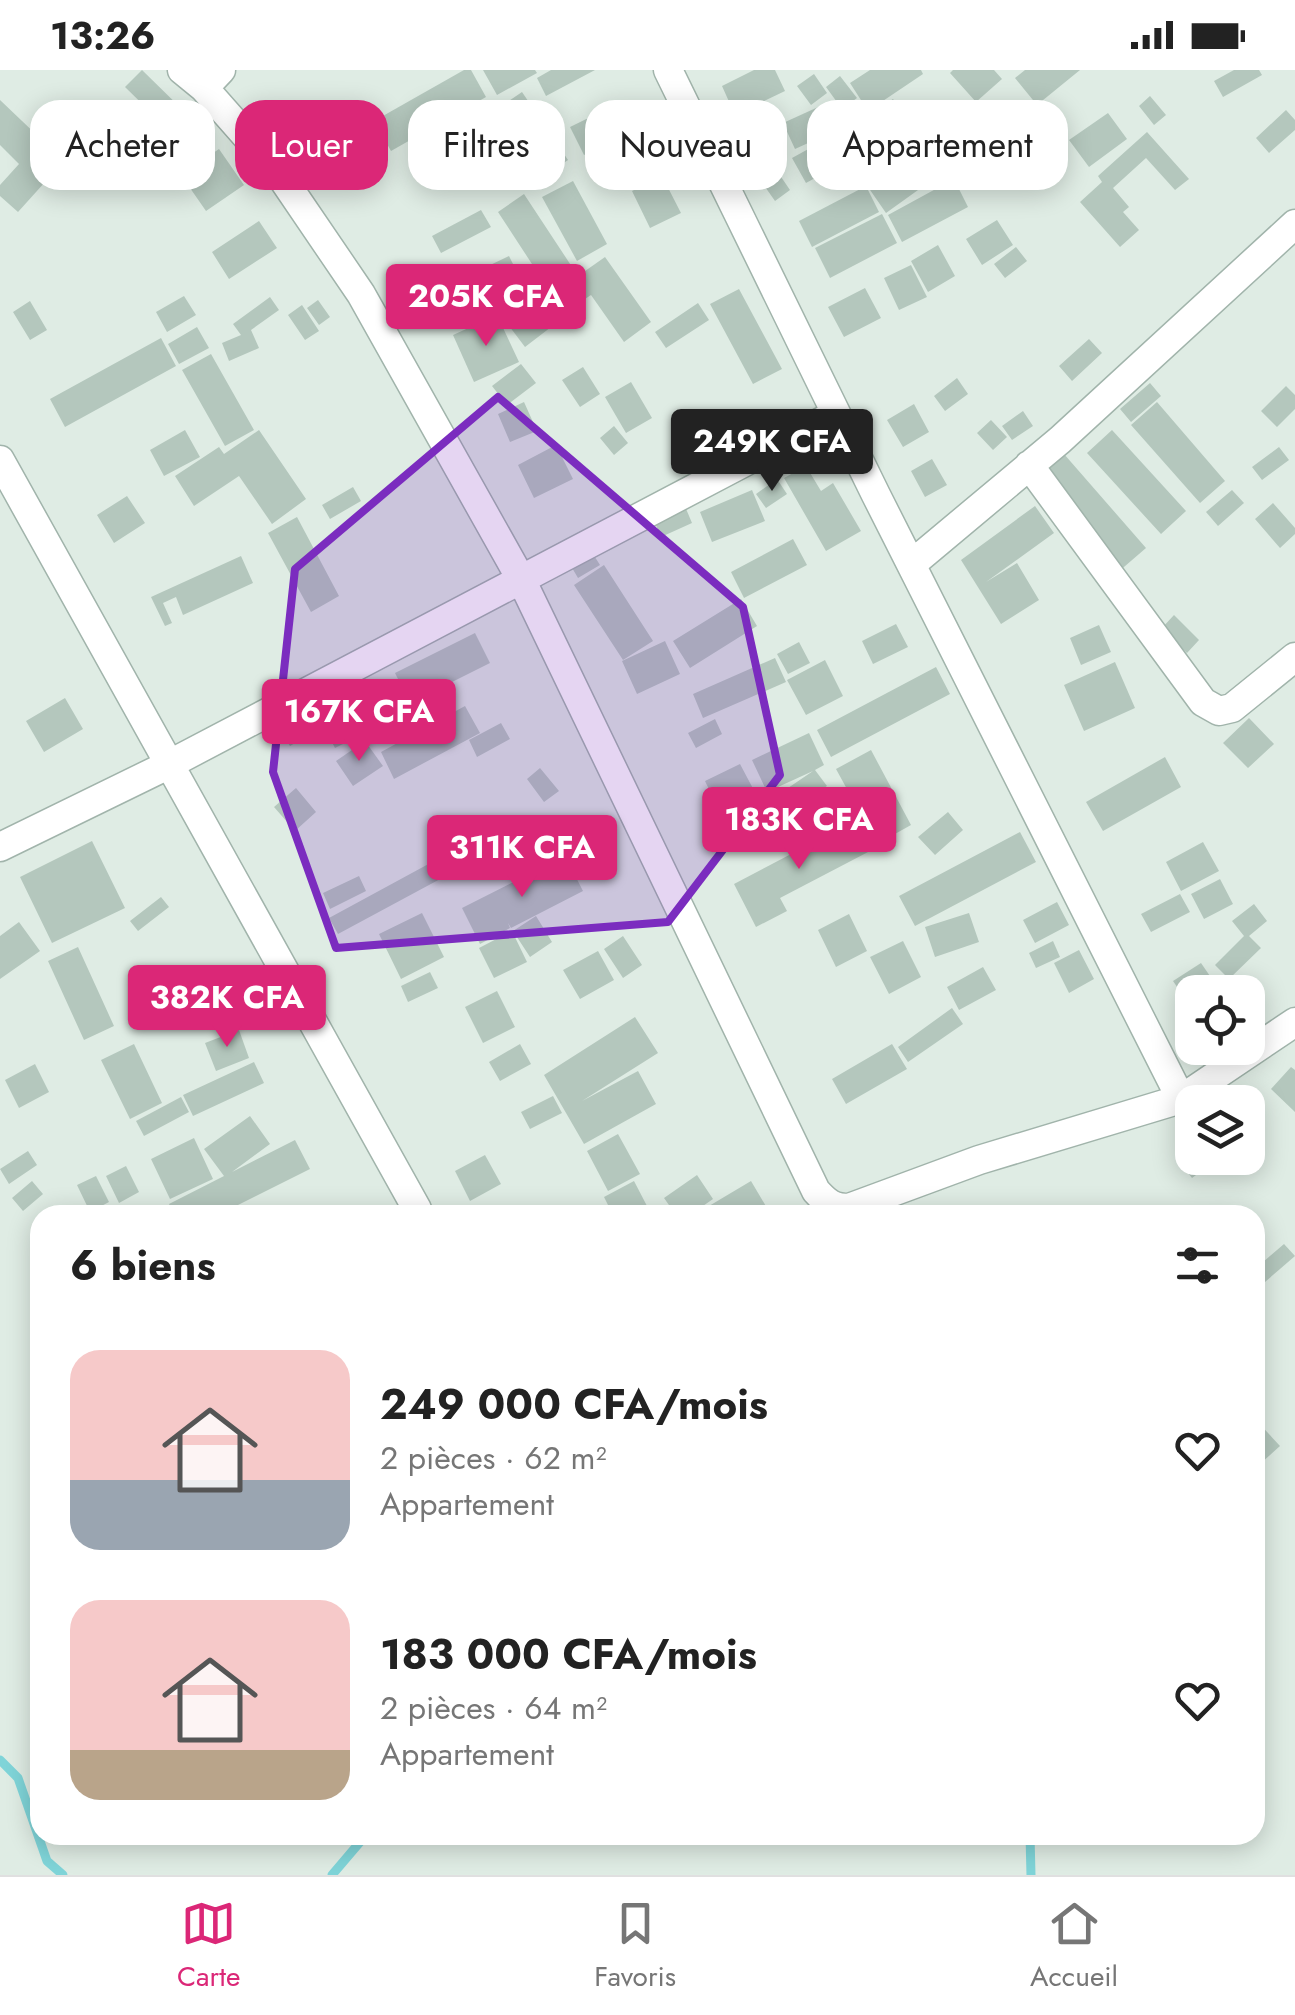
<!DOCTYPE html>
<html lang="fr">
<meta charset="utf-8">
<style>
:root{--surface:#fff;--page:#f2f2f2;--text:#222;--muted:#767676;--line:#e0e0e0;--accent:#db2777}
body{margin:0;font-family:Jost,sans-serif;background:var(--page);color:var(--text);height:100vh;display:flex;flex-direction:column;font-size:38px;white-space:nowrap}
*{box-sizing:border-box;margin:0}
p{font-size:32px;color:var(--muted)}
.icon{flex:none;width:55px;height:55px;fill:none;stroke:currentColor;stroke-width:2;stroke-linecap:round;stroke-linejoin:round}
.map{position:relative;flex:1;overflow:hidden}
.side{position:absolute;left:30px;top:1135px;width:1235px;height:640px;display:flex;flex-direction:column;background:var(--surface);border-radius:30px;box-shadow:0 5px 25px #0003}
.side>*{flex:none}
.top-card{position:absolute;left:30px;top:30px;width:1235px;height:90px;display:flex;gap:20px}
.buttons{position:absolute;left:1175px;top:905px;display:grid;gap:20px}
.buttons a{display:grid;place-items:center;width:90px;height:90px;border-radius:20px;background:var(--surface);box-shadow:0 5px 25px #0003;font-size:50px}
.price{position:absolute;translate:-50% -85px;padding:0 22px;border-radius:10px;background:var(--accent);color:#fff;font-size:32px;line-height:65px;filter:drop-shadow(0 2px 5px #0008)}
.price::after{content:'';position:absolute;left:50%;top:60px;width:30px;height:22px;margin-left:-15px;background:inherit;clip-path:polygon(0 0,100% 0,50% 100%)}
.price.selected{background:#222;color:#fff}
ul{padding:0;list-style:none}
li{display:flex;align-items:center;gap:30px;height:250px;padding:0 40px}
li span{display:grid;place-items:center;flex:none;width:280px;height:200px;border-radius:30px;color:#555}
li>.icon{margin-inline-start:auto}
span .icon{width:120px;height:120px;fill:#fffc;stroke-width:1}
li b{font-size:42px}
h2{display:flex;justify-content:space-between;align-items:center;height:120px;padding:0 40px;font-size:42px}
.pill{padding:0 35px;border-radius:30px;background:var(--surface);box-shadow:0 5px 25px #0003;font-size:35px;line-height:90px}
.pill.selected{background:var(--accent);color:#fff}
.status{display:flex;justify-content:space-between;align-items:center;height:70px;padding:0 50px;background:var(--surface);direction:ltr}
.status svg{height:28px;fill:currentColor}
.dock{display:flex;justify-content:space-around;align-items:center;height:140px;border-top:2px solid var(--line);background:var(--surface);font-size:28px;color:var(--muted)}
.dock a{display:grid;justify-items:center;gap:5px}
.dock .selected{color:var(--accent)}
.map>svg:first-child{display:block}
</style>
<div class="status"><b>13:26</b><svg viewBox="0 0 49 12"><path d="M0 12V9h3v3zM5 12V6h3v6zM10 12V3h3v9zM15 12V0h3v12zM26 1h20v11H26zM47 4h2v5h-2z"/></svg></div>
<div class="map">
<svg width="1295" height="1805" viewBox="0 0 1295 1805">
<rect width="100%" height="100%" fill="#dfece4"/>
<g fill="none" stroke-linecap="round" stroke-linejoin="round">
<!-- stream -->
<path stroke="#7fd4d8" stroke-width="9" d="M0,1690L18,1708L47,1791L63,1805
M1030,1765L1031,1805
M332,1805L366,1765"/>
</g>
<!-- building -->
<path fill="#b4c7bd" d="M142,0L191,48L174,65L125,17Z
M464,0H471L486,27L391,81L374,51Z
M483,0H535L537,3L497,25Z
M551,0H595L546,26L537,8Z
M754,0H775L785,21L735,45L722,16Z
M870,0H921L923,4L868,41L850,13Z
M953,0H994L1002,9L976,32L950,3Z
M1025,0H1080L1037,35L1015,8Z
M1234,0H1259L1262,5L1223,27L1214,11Z
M814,4L827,23L811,35L797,16Z
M840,6L857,28L842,39L826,17Z
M522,22L568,90L542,108L497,39Z
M1150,26L1166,45L1154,55L1139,36Z
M893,29L904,45L883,60L872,44Z
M0,30L64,91L18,142L0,126V115L19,94L0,75Z
M623,31L637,59L584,85L570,57Z
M827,33L839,59L795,79L783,53Z
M492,38L506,67L454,93L440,64Z
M1286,40L1295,50V60L1269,83L1256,68Z
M1108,43L1127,69L1089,97L1069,70Z
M109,45L130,65L94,102L73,82Z
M654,51L667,75L645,87L632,63Z
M950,59L970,94L936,114L916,78Z
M841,61L855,86L806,113L792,88Z
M364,62L379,84L360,98L344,75Z
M1147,62L1189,109L1175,120L1146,88L1113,118L1129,137L1123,142L1139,160L1120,177L1080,132L1102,112L1098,106Z
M625,68L642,97L624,108L607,80Z
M219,79L244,115L206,141L181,105Z
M913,84L932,110L886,143L868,117Z
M777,101L790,120L775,131L761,111Z
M662,106L681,143L650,158L632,121Z
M954,109L968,137L902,172L888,145Z
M573,111L607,174L577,191L542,127Z
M866,116L879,142L812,177L799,151Z
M524,124L578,206L605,187L651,252L624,272L591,225L564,243L498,142Z
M481,140L491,157L441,183L432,166Z
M882,144L897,173L830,208L815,178Z
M997,150L1013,175L982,195L966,169Z
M259,151L277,178L229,209L212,182Z
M938,175L955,206L928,222L911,191Z
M1016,177L1027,191L1005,208L994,194Z
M509,186L525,218L477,241L461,209Z
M911,195L927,227L899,240L884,208Z
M865,218L881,248L844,267L828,237Z
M739,219L782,299L753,314L710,234Z
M530,221L555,254L525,277L500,244Z
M184,226L196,245L167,262L156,242Z
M270,227L279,240L251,260L259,278L229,291L222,273L241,265L233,254Z
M318,230L330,247L319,255L307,238Z
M30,231L47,260L30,270L13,242Z
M698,233L709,250L666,278L655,262Z
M302,235L319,261L305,270L288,245Z
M497,245L519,292L474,312L453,265Z
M197,257L209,278L179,294L168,274Z
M161,268L176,296L65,357L50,329Z
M1089,269L1102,283L1072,311L1059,296Z
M211,284L254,360L225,376L182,300Z
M521,294L536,313L507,335L492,316Z
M583,297L600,324L580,337L562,310Z
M957,308L968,324L945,341L934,326Z
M631,312L652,348L626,363L605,327Z
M1150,313L1161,326L1131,352L1120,339Z
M1286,316L1295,325V339L1277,357L1261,341Z
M524,332L537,361L510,372L498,344Z
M1157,332L1225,411L1200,433L1131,355Z
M914,334L929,362L903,377L887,350Z
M1023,341L1033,356L1012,370L1002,356Z
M991,350L1007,367L993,380L977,363Z
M614,356L628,373L614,385L600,368Z
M185,360L200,387L164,406L150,380Z
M259,360L306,429L272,454L239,406L194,436L175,406L219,377L224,384Z
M1112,360L1186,441L1161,464L1087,383Z
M556,375L573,409L534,428L518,395Z
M1279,377L1289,390L1262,410L1252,397Z
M1064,384L1146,478L1117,503L1035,409Z
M932,389L947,415L925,427L911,401Z
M806,396L821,421L833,413L861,461L826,481L784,408Z
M777,409L787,424L766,438L756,424Z
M353,417L361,431L330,449L322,435Z
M752,420L765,451L712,472L700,442Z
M1232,420L1244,433L1218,456L1206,442Z
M127,426L145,453L114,473L97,445Z
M1273,433L1295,458V464L1280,478L1255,449Z
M684,434L692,453L661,467L653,448Z
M1035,436L1054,463L986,512L1017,493L1039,530L1001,554L961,490Z
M297,447L339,526L311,542L268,463Z
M793,469L807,495L744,528L731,502Z
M593,484L600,495L578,508L571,496Z
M241,486L253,513L183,545L176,527L163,533L172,553L165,556L151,527Z
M604,495L653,571L623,590L574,515Z
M741,529L757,556L690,598L673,571Z
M1174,545L1199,570L1187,583L1161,559Z
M896,554L908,577L873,594L862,571Z
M1099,555L1111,582L1081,595L1070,568Z
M475,563L490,593L410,633L395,603Z
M665,571L680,604L637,624L622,591Z
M799,572L810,593L788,604L777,584Z
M775,588L786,612L703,648L693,624Z
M825,590L843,626L806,645L787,610Z
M1115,592L1135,638L1084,661L1064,615Z
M936,597L950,624L831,687L817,660Z
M387,609L404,634L374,655L357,631Z
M65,628L83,659L44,682L26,651Z
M348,634L363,664L335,678L320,649Z
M465,636L480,663L394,709L381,682Z
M1249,648L1274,674L1248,698L1223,673Z
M715,649L722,664L696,678L688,663Z
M298,651L307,666L290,676L281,661Z
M501,653L510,669L477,687L469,670Z
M809,663L824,695L815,700L827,716L799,734L788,718L813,701L767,722L752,690Z
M365,671L383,696L353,716L336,691Z
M871,680L911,755L877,774L836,699Z
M1165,687L1181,717L1103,761L1086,732Z
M740,694L758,728L722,746L705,711Z
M540,698L559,721L544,732L527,709Z
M296,718L316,742L295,761L274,737Z
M948,742L963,760L935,785L918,767Z
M854,751L870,781L780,828L787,841L756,857L734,814Z
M1020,762L1036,792L915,856L899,826Z
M92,771L125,838L52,873L20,807Z
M1203,772L1219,801L1181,821L1166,792Z
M565,786L583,821L511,858L508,853L510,858L480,874L462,838Z
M434,791L442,808L338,864L329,848Z
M359,806L366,821L330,839L323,823Z
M1220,809L1233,834L1204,849L1191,824Z
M1180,824L1190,842L1151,862L1141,844Z
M161,827L169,837L138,861L130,851Z
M1057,832L1069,855L1035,873L1023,850Z
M1254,834L1267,851L1249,866L1261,878L1229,909L1215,895L1244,866L1232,851Z
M422,843L444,887L401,909L379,864Z
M969,843L979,872L935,887L925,857Z
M849,844L867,881L836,897L818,860Z
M536,846L552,872L530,887L513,861Z
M19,852L40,881L0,909V866Z
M512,861L527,892L494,908L479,878Z
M623,866L642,895L623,908L604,879Z
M903,871L921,907L889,924L870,887Z
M1053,871L1060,887L1036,898L1029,883Z
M78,877L114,956L84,970L48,891Z
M1079,880L1094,909L1069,923L1054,893Z
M598,881L614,910L580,929L563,900Z
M1201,893L1212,909L1184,927L1173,911Z
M983,897L996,920L959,940L947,917Z
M430,902L438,918L408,932L401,916Z
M497,921L515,957L483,973L465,937Z
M952,938L963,954L908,992L898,977Z
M635,947L658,983L582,1031L638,1001L656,1034L584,1074L544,1005Z
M239,960L249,988L216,1001L205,973Z
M134,974L162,1033L130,1049L101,990Z
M520,974L531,994L500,1011L489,992Z
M892,974L907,999L846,1034L832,1009Z
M254,992L264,1013L193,1046L183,1025Z
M35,994L49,1022L19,1038L5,1010Z
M1291,997L1295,1000V1042L1271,1019Z
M553,1026L562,1043L530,1059L521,1042Z
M181,1027L189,1042L144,1066L136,1051Z
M250,1046L270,1074L232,1102L295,1070L310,1099L218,1145H174L169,1134L224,1106L204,1079Z
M618,1064L640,1104L608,1121L587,1081Z
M194,1068L213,1109L170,1129L151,1089Z
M28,1081L37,1095L9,1114L0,1099Z
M485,1085L501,1114L470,1131L455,1101Z
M1192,1085V1088H1219L1192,1108L1181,1094Z
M126,1096L139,1122L119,1133L106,1106Z
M697,1105L713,1129L690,1145H676L664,1128Z
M96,1106L109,1132L90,1142L77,1115Z
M32,1111L43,1124L23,1141L12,1128Z
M634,1111L647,1136L636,1142L637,1145H613L604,1127Z
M751,1111L767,1138L756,1145H714L709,1136Z
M1284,1174L1295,1186L1258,1218L1255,1199Z
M1255,1349L1280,1376L1260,1394L1255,1389Z"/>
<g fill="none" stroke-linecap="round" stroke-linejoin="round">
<!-- street casing -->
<g stroke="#a1b4ab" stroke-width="31">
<path id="street" d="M182,0L204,18L221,0
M668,0L876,425L1181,1029
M204,18L278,102L361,224L522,511L816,1121C827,1133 833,1138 849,1138L979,1090L1181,1029L1295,952
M0,390L417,1139
M1029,395L1203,632L1219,641L1232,638L1295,587
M913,493L1060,370L1295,154
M0,777L168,695L836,344"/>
</g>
<!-- street -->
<use href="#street" stroke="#fff" stroke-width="28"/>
</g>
<!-- marked area -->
<path fill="#7b2cbf" fill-opacity="0.2" stroke="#7b2cbf" stroke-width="8" stroke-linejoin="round" d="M498,327L743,537L780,705L668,852L336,878L273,702L295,499Z"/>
</svg>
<div class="buttons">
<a><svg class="icon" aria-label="locate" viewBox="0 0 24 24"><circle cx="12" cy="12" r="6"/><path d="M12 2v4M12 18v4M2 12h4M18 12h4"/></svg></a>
<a><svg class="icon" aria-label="layers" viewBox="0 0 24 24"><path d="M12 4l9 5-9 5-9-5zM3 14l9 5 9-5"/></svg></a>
</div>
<b class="price" style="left:486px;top:279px">205K CFA</b>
<b class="price selected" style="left:772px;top:424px">249K CFA</b>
<b class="price" style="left:359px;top:694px">167K CFA</b>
<b class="price" style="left:799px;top:802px">183K CFA</b>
<b class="price" style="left:522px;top:830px">311K CFA</b>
<b class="price" style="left:227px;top:980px">382K CFA</b>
<div class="top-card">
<a class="pill">Acheter</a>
<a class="pill selected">Louer</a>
<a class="pill">Filtres</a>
<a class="pill">Nouveau</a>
<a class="pill">Appartement</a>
</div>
<section class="side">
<h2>6 biens<svg class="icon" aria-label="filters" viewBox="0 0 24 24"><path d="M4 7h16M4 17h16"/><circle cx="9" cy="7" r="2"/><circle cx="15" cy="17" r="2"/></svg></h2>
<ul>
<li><span style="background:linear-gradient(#f6c9c9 65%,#9aa5b1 0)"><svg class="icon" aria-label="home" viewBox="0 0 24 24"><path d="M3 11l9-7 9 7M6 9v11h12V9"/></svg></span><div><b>249 000 CFA/mois</b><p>2 pièces · 62 m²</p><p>Appartement</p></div><svg class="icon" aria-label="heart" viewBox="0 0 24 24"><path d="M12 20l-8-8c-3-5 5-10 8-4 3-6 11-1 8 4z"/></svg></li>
<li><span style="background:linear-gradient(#f6c9c9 75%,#b9a48a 0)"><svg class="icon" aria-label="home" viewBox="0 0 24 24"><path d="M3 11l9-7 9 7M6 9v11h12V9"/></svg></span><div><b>183 000 CFA/mois</b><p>2 pièces · 64 m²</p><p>Appartement</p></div><svg class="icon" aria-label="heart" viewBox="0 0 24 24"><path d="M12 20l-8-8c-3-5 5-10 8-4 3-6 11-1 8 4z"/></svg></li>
</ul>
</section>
</div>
<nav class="dock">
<a class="selected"><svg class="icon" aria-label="map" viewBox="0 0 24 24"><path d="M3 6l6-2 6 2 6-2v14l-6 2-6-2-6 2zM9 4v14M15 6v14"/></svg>Carte</a>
<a><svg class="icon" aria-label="saved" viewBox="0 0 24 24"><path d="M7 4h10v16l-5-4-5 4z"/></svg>Favoris</a>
<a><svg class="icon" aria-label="home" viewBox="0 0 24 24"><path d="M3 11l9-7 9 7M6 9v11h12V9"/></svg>Accueil</a>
</nav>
